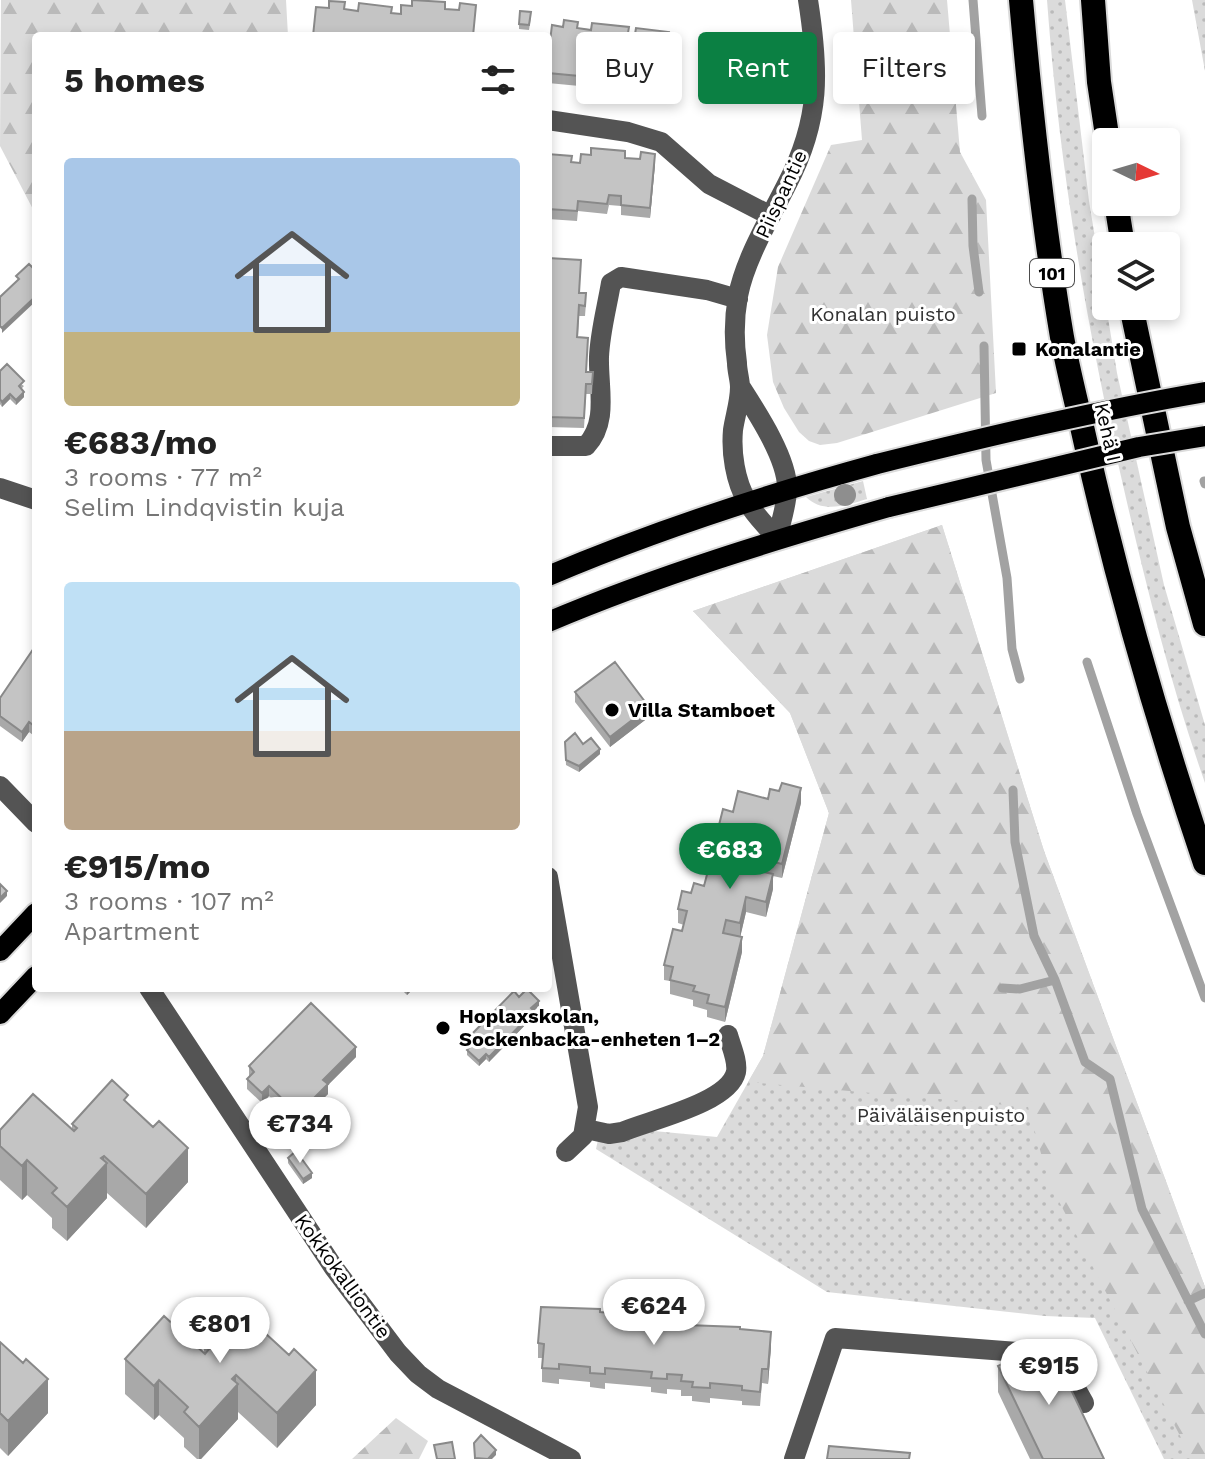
<!DOCTYPE html>
<meta charset="utf-8">
<style>
:root{--surface:#fff;--page:#f2f2f2;--text:#222;--muted:#767676;--accent:#0b8043}
body{margin:0;font-family:"Work Sans",sans-serif;background:var(--page);color:var(--text);height:100vh;display:flex;flex-direction:column;font-size:30px;white-space:nowrap}
*{box-sizing:border-box;margin:0}
p{font-size:26px;color:var(--muted)}
.icon{flex:none;width:44px;height:44px;fill:none;stroke:currentColor;stroke-width:2;stroke-linecap:round;stroke-linejoin:round}
.map{position:relative;flex:1;overflow:hidden}
.details{position:absolute;left:32px;top:32px;width:520px;height:960px;display:flex;flex-direction:column;background:var(--surface);border-radius:8px;box-shadow:0 4px 12px #0003}
.details>*{flex:none}
.hud{position:absolute;left:576px;top:32px;width:508px;height:72px;display:flex;gap:16px}
.needle{width:52px;rotate:95deg}
.controls{position:absolute;left:1092px;top:128px;display:grid;gap:16px}
.controls a{display:grid;place-items:center;width:88px;height:88px;border-radius:8px;background:var(--surface);box-shadow:0 4px 12px #0003;font-size:40px}
.price{position:absolute;translate:-50% -68px;padding:0 18px;border-radius:28px;background:#fff;color:#222;font-size:26px;line-height:52px;filter:drop-shadow(0 2px 4px #0008)}
.price::after{content:'';position:absolute;left:50%;top:48px;width:24px;height:18px;margin-left:-12px;background:inherit;clip-path:polygon(0 0,100% 0,50% 100%)}
.price.active{background:var(--accent);color:#fff}
ul{padding:0;list-style:none}
li{display:grid;align-content:center;gap:16px;height:424px;padding:0 32px}
li span{display:grid;place-items:center;height:248px;border-radius:8px;color:#555}
li>.icon{margin-inline-start:auto}
span .icon{width:144px;height:144px;fill:#fffc;stroke-width:1}
li b{font-size:34px}
h2{display:flex;justify-content:space-between;align-items:center;height:96px;padding:0 32px;font-size:34px}
.pill{padding:0 28px;border-radius:8px;background:var(--surface);box-shadow:0 4px 12px #0003;font-size:28px;line-height:72px}
.pill.active{background:var(--accent);color:#fff}
.map>svg:first-child{display:block}
</style>
<div class="map">
<svg width="1205" height="1459" viewBox="0 0 1205 1459">
<defs>
<pattern id="grass-dots" width="8" height="8" patternUnits="userSpaceOnUse" patternTransform="scale(2)"><rect width="8" height="8" fill="#dbdbdb"/><path d="M2 2h.1M6 6h.1" fill="none" stroke="#bababa" stroke-width="1.8" stroke-linecap="round"/></pattern>
<pattern id="forest-firs" width="22" height="20" patternUnits="userSpaceOnUse" patternTransform="scale(2)"><rect width="22" height="20" fill="#dbdbdb"/><path d="M5 1l3.5 6h-7zM16 11l3.5 6h-7z" fill="#bababa"/></pattern>
</defs>
<rect width="100%" height="100%" fill="#fff"/>
<!-- grass -->
<path fill="url(#grass-dots)" d="M1047,0H1065L1089,201L1117,373L1164,585L1205,725V783C1171,686 1146,586 1123,485C1086,325 1059,164 1047,0Z
M1192,0H1205V71Z
M863,481L867,499C847,505 823,514 806,497Z
M942,525L1044,851L1205,1287V1459H1164L1095,1318L1045,1316L827,1292L596,1149L601,1126L717,1137L763,1056L829,813L790,713L693,611Z"/>
<!-- forest -->
<path fill="url(#forest-firs)" d="M1,0H286L288,36H36V215L0,146Z
M851,0H947L960,152L986,200L996,393L837,443L820,445L809,441L799,432L784,408L773,382L767,335L778,267L831,145L862,140Z
M942,525L1044,851L1205,1287V1459H1192L1049,1182L1028,1107L748,1082L763,1056L829,813L790,713L693,611Z
M396,1418L428,1441L419,1459H352Z"/>
<g fill="none" stroke-linecap="round" stroke-linejoin="round">
<!-- stream -->
<path stroke="#a2a2a2" stroke-width="9" d="M973,0L982,116
M972,199L973,246L979,292
M984,346L986,460L1007,578L1012,649L1020,679
M1204,481L1205,484
M1087,662L1137,814L1205,998
M1013,790L1015,842L1034,936L1055,980L1085,1062L1110,1079L1142,1209L1205,1334
M1002,988L1020,989L1055,980
M1188,1301L1205,1293"/>
<!-- major casing -->
<g stroke="#dbdbdb" stroke-width="24">
<path id="major" d="M548,576C656,530 764,495 877,464
M548,622C659,575 774,540 889,507
M0,951L36,913
M0,1014L36,976"/>
</g>
<!-- highway casing -->
<g stroke="#dbdbdb" stroke-width="28">
<path id="highway" d="M1021,0C1031,113 1043,225 1062,337C1069,375 1079,412 1087,449C1119,589 1159,727 1205,863
M1093,0L1099,82L1108,142
M1116,202L1123,246
M1131,306L1178,527L1205,624"/>
</g>
<!-- minor -->
<path stroke="#545454" stroke-width="20" d="M548,120L628,132L661,142L709,184L771,216
M740,386C756,411 788,459 787,489C787,505 780,524 777,539
M548,446H586C609,422 598,387 599,357C600,332 607,307 611,283L621,277L707,290L738,299
M0,488L36,500
M777,539C768,527 754,515 747,501C735,481 731,452 733,430C735,416 740,402 740,387C740,380 737,371 737,363C734,342 734,318 738,296C745,259 770,218 787,184C821,119 819,70 808,0
M0,786L36,823
M548,877L588,1107L583,1136L566,1152
M149,988L334,1268L398,1353L418,1374L438,1389L571,1459
M586,1129L609,1134L622,1132C650,1120 729,1103 736,1072C738,1061 731,1046 728,1035
M794,1459L835,1338L1057,1355L1084,1403"/>
<!-- major -->
<use href="#major" stroke="#000" stroke-width="20"/>
<!-- highway -->
<use href="#highway" stroke="#000" stroke-width="24"/>
<!-- major-bridge casing -->
<g stroke="#dbdbdb" stroke-width="24" stroke-linecap="butt">
<path id="major-bridge" d="M877,464C986,437 1094,411 1205,392
M889,507L1139,447L1205,436"/>
</g>
<!-- major-bridge -->
<use href="#major-bridge" stroke="#000" stroke-width="20"/>
</g>
<!-- trees -->
<circle fill="#8e8e8e" cx="845" cy="495" r="11"/>
<!-- wall -->
<path fill="#a9a9a9" d="M531,17L529,30L519,29V24Z
M578,28L629,33L669,42L663,100L630,97V91L602,88V84L591,83L590,87L548,83V58Z
M548,154L572,162L580,163L625,158L655,164L650,218L621,215V206L609,205L607,214L578,211L577,221L548,219Z
M548,258L580,293L586,303L585,316H579L578,337L587,372H593L592,394H586L584,428L548,427Z
M0,371L24,386L21,389L24,397L16,405L10,399L2,407L0,404Z
M36,645L33,735L29,732L22,742L0,726V698Z
M575,692L649,717L610,747L575,702Z
M565,742L583,744L600,754L579,772L566,765Z
M768,799L801,803L782,878L773,876V889L766,917L746,912L740,937L742,952L725,1022L707,1017V1010L693,1006V1000L670,994V981L664,980V965L682,931L684,925L678,923V909L691,893L704,886L719,869L722,857L715,855V841L733,812Z
M400,988H414L407,995Z
M519,997L539,1006L534,1011V1016L489,1062L486,1059L479,1066L467,1055V1050L472,1045L469,1042V1037Z
M356,1057L328,1085V1094L298,1124L269,1096L262,1103L247,1089V1079L249,1077V1066Z
M128,1104L188,1182L146,1228L107,1193V1198L67,1241L52,1228V1218L27,1195L22,1200L0,1180V1130H72V1124Z
M288,1158L312,1178L303,1184L288,1163Z
M600,1312L686,1325L740,1329L771,1347L768,1384L762,1383L760,1406L742,1405V1401L710,1398V1403L692,1401V1396H681V1390L667,1389V1394L651,1392V1387L605,1383V1389L590,1387V1382L559,1379V1384L542,1382V1358H538V1343Z
M257,1325L316,1405L277,1448L238,1412V1419L201,1459H197L184,1447V1438L159,1415L154,1420L125,1394V1359L204,1352V1344Z
M0,1342L48,1413L8,1456L0,1448Z
M998,1366L1104,1459H1030L998,1392Z"/>
<!-- shaded-wall -->
<path fill="#898989" d="M669,32V42L663,100V90Z
M655,154V164L650,218V208Z
M36,296V301L2,333V328Z
M24,392V397L16,405V400Z
M10,394V399L2,407V402Z
M649,707V717L610,747V737Z
M36,720V730L33,735V725Z
M29,722V732L22,742V732Z
M600,749V754L579,772V766Z
M801,788V803L782,878V864Z
M773,874V889L766,917V902Z
M7,891V896L0,903V898Z
M746,897V912L740,938V923Z
M742,937V952L725,1022V1007Z
M407,988H414L407,995Z
M539,1001V1006L531,1013V1008Z
M534,1011V1016L489,1062V1057Z
M356,1047V1057L328,1085V1094L298,1124V1114L323,1080Z
M486,1054V1059L479,1066V1061Z
M269,1086V1096L262,1103V1093Z
M188,1148V1182L146,1228V1194Z
M104,1156V1167L107,1163V1198L67,1241V1207Z
M27,1160V1195L22,1200V1166Z
M312,1173V1178L303,1184V1179Z
M771,1332V1347L768,1384V1369Z
M316,1370V1405L277,1448V1413Z
M236,1375V1386L238,1384V1419L201,1459H199V1427Z
M48,1379V1413L8,1456V1421Z
M159,1380V1415L154,1420V1386Z
M496,1450V1455L492,1459H488Z"/>
<!-- building -->
<path fill="#c4c4c4" stroke="#898989" stroke-width="2" d="M412,0L445,2V9L459,10L460,3L476,5L473,36H313L316,7L329,8V1L345,2L344,9L358,11L359,3L392,7L391,13L401,14V5L412,6Z
M520,11L531,12L529,25L519,24Z
M564,20L578,22L577,28L591,30L592,23L629,27L628,33L635,34L636,28L669,32L663,90L630,87L631,81L602,78V74L591,73L590,77L548,73V58L552,25L563,27Z
M591,148L625,151V158L640,159L641,152L655,154L650,208L621,205V196L609,195L607,204L578,201L577,211L548,209V154L572,156L571,162L580,163L581,154L591,155Z
M548,258L581,260L579,293H586L585,306L579,305L577,337L588,338L586,372H593L592,384H586L584,418L548,417Z
M29,264L36,271V296L2,328L0,326V297L19,279L16,276Z
M7,364L24,381L19,386L24,392L16,400L10,394L2,402L0,399V371Z
M36,645V720L33,725L29,722L22,732L0,716V698Z
M615,662L649,707L610,737L575,692Z
M575,733L583,744L591,738L600,749L579,766L566,760L565,742Z
M782,783L801,788L782,864L762,859L759,871L773,874L766,902L746,897L740,923L726,920L723,933L742,937L725,1007L707,1003L709,995L693,991L695,986L670,980L673,967L664,965L673,929L682,931L687,911L678,909L682,891L691,893L694,883L704,886L709,867L719,869L725,843L715,841L723,809L733,812L738,791L768,799L770,789L779,791Z
M0,884L7,891L0,898Z
M527,989L539,1001L531,1008L534,1011L489,1057L486,1054L479,1061L467,1050L475,1042L469,1037L514,991L519,997Z
M311,1003L356,1047L323,1080L328,1084L298,1114L269,1086L262,1093L247,1079L254,1072L249,1066Z
M112,1080L128,1095L124,1100L153,1127L159,1121L188,1148L146,1194L104,1156L101,1158L107,1163L67,1207L52,1193L57,1188L27,1160L22,1166L0,1146V1130L33,1094L74,1131L77,1128L72,1124Z
M296,1151L312,1173L303,1179L288,1158Z
M242,1302L257,1316L252,1321L289,1355L294,1349L316,1370L277,1413L236,1375L232,1379L238,1384L199,1427L184,1412L188,1407L159,1380L154,1386L125,1359L164,1316L205,1354L209,1349L204,1344Z
M541,1307L600,1309V1312L686,1319V1325L740,1327V1329L771,1332L768,1369H762L760,1392L742,1390V1386L710,1383V1388L692,1387L693,1382L681,1381L682,1375L667,1374V1379L651,1378L652,1372L605,1368V1374L590,1373V1367L559,1364V1369L542,1368L544,1344L538,1343Z
M0,1342L23,1363L26,1359L48,1379L8,1421L0,1413Z
M1043,1345L1049,1359L1055,1356L1104,1459H1043L998,1366Z
M481,1435L496,1450L488,1459L475,1458L474,1443Z
M452,1442L455,1459H437L434,1445Z
M829,1446L910,1453L909,1459H827Z"/>
<!-- markers -->
<g fill="#000" stroke="#fff" stroke-width="3">
<rect x="1011" y="341" width="16" height="16" rx="4"/>
<circle cx="612" cy="710" r="8"/>
<circle cx="443" cy="1028" r="8"/>
</g>
<g text-anchor="middle" dominant-baseline="central" stroke-width="6" stroke-linejoin="round" paint-order="stroke">
<!-- shield labels -->
<rect fill="#fff" stroke="#4c4c4c" stroke-width="2" x="1030" y="259" width="44" height="28" rx="6"/>
<g font-size="18" font-weight="bold" fill="#000">
<text x="1052" y="273">101</text>
</g>
<!-- street labels -->
<g font-size="20" fill="#000" stroke="#fff">
<text transform="translate(781 194) rotate(-65)">Piispantie</text>
<text transform="translate(1108 432) rotate(77)">Kehä I</text>
<text transform="translate(343 1276) rotate(54)">Kokkokalliontie</text>
</g>
<!-- park labels -->
<g font-size="20" fill="#323232" stroke="#fff">
<text x="883" y="314">Konalan puisto</text>
<text x="941" y="1115">Päiväläisenpuisto</text>
</g>
<!-- poi labels -->
<g font-size="20" font-weight="bold" fill="#000" stroke="#fff" text-anchor="start">
<text x="1035" y="349">Konalantie</text>
<text x="628" y="710">Villa Stamboet</text>
<text x="459" y="1016">Hoplaxskolan,<tspan x="459" dy="23">Sockenbacka-enheten 1–2</tspan></text>
</g>
</g>
</svg>
<div class="controls">
<a><svg class="needle" viewBox="-14 -14 28 28"><path d="M0-13l5 13h-10z" fill="#e53935"/><path d="M0 13l5-13h-10z" fill="#767676"/></svg></a>
<a><svg class="icon" aria-label="layers" viewBox="0 0 24 24"><path d="M12 4l9 5-9 5-9-5zM3 14l9 5 9-5"/></svg></a>
</div>
<b class="price active" style="left:730px;top:891px">€683</b>
<b class="price" style="left:300px;top:1165px">€734</b>
<b class="price" style="left:654px;top:1347px">€624</b>
<b class="price" style="left:220px;top:1365px">€801</b>
<b class="price" style="left:1049px;top:1407px">€915</b>
<div class="hud">
<a class="pill">Buy</a>
<a class="pill active">Rent</a>
<a class="pill">Filters</a>
</div>
<section class="details">
<h2>5 homes<svg class="icon" aria-label="filters" viewBox="0 0 24 24"><path d="M4 7h16M4 17h16"/><circle cx="9" cy="7" r="2"/><circle cx="15" cy="17" r="2"/></svg></h2>
<ul>
<li><span style="background:linear-gradient(#a9c7e8 70%,#c2b280 0)"><svg class="icon" aria-label="home" viewBox="0 0 24 24"><path d="M3 11l9-7 9 7M6 9v11h12V9"/></svg></span><div><b>€683/mo</b><p>3 rooms · 77 m²</p><p>Selim Lindqvistin kuja</p></div></li>
<li><span style="background:linear-gradient(#bfe0f5 60%,#b9a48a 0)"><svg class="icon" aria-label="home" viewBox="0 0 24 24"><path d="M3 11l9-7 9 7M6 9v11h12V9"/></svg></span><div><b>€915/mo</b><p>3 rooms · 107 m²</p><p>Apartment</p></div></li>
</ul>
</section>
</div>
